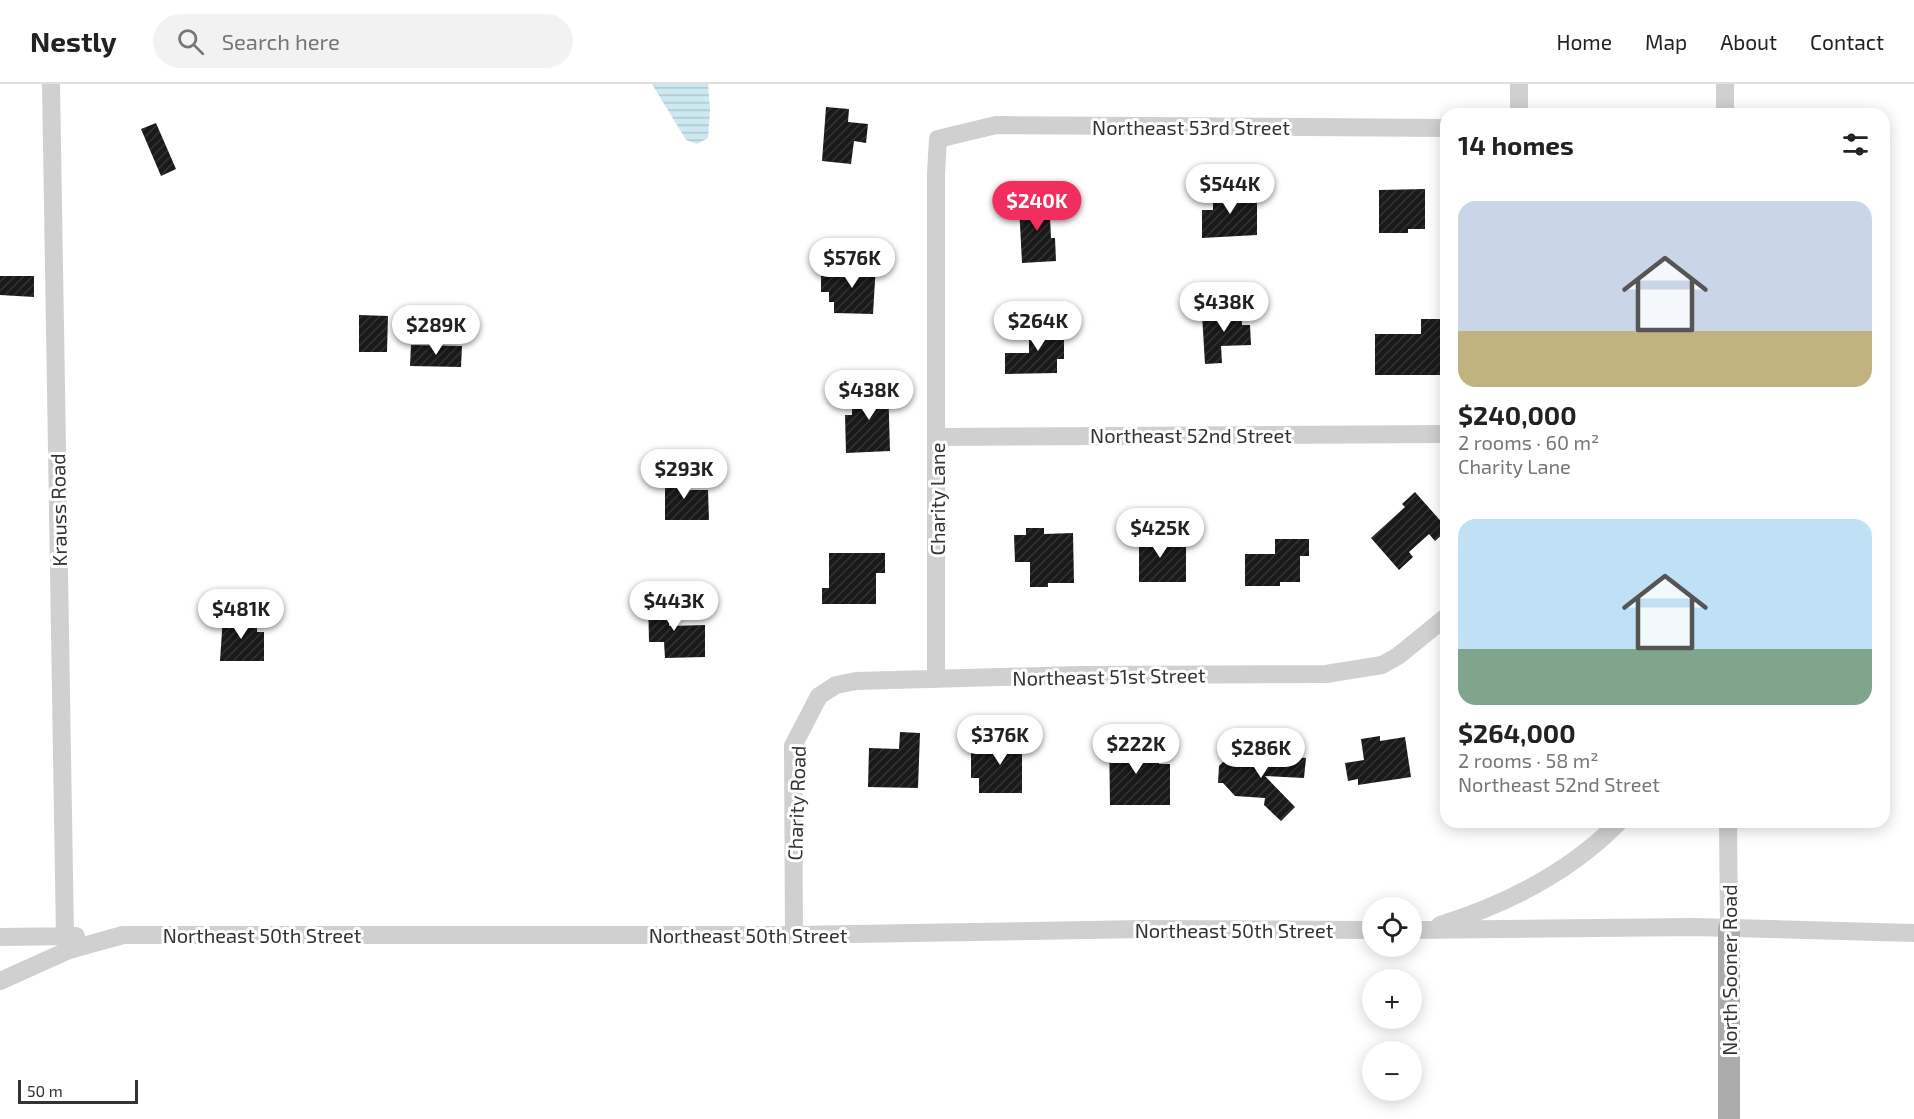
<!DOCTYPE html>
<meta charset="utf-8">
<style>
:root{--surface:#fff;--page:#f2f2f2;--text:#222;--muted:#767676;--line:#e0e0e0;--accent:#f12e5d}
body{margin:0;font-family:"Exo 2",sans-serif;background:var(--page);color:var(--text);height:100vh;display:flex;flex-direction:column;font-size:22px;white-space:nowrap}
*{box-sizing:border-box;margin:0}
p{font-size:20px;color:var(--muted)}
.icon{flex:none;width:33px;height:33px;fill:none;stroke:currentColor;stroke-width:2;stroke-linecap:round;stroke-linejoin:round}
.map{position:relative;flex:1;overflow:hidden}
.sheet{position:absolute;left:1440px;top:24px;width:450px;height:720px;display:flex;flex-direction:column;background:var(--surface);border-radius:18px;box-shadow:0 3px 15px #0003}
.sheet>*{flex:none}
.buttons{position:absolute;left:1362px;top:813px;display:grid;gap:12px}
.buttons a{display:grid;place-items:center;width:60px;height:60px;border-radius:50%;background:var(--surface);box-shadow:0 3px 15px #0003;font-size:30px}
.scale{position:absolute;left:18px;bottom:15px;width:120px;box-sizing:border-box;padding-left:6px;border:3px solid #333;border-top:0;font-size:16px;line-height:21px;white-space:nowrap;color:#333;-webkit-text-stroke:4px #fff;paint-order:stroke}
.price{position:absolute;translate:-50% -51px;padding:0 14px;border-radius:21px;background:#fff;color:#222;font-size:20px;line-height:39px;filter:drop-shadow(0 2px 3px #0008)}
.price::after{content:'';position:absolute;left:50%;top:36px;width:18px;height:14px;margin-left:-9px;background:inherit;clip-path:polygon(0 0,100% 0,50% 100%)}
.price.active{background:var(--accent);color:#fff}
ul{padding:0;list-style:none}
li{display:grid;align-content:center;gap:12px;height:318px;padding:0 18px}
li span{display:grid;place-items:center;height:186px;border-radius:18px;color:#555}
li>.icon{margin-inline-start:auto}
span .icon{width:108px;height:108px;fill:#fffc;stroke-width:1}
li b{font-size:26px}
h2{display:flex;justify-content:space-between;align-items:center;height:72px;padding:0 18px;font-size:26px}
header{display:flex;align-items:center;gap:36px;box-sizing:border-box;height:84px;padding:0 30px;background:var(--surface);border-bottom:2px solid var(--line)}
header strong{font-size:28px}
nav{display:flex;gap:33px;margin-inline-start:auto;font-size:21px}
.search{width:420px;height:54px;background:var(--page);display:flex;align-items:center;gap:15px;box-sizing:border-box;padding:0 21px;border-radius:33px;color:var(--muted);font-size:22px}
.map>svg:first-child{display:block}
</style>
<header>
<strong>Nestly</strong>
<div class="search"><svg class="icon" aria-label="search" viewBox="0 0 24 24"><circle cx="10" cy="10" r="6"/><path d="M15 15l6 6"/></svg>Search here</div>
<nav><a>Home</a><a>Map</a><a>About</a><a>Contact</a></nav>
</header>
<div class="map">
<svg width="1914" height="1035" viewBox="0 0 1914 1035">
<defs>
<pattern id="water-rules" width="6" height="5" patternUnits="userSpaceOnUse" patternTransform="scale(1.5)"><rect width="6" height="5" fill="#cce8f0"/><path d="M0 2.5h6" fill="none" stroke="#b0c7ce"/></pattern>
<pattern id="building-hatch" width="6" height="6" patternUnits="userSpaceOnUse" patternTransform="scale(1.5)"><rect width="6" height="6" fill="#1a1a1a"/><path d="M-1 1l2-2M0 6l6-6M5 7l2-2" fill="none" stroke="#333"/></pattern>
</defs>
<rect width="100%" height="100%" fill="#fff"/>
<!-- water -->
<path fill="url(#water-rules)" d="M652,0H708L710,26L708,54L697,60L686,56Z"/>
<!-- building -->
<path fill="url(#building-hatch)" d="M826,23L849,25L848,38L868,40L866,59L854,57L851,80L822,77Z
M156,39L176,85L161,92L141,45Z
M1213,103H1231V111H1257V151L1202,154V126H1213Z
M1425,105V145H1408V149H1379V106Z
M1049,112L1051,154H1055L1056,177L1022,179L1019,121H1031V113Z
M841,180H876L873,230L834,229V218H829V208H821V192H841Z
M0,192H34V213L0,211Z
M1241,221L1242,241H1250L1251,261L1221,262L1222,279L1205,280L1202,230L1227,229L1226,222Z
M359,231L388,232L387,268H359Z
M1421,235H1442L1443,291H1375V250H1421Z
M1029,239H1053V251H1064V275H1057V289L1005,290V269H1029Z
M411,261L462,262L461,283L410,282Z
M888,299L890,367L846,369L845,331H852V318L863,317V300Z
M665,388H682V406H708L709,436H665Z
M1415,408L1446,443V447L1435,457L1429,450L1409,468L1413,473L1399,486L1371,454L1405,423L1402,420Z
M1026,444H1044V450L1073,449L1074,499H1048V503H1030V478H1015L1014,451H1026Z
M1139,444H1159V460H1186V498H1139Z
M1275,455H1309V472H1300V498H1280V502H1245V470H1275Z
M829,469H885V489H876V520H822V504H829Z
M669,511V542L705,541V573L665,574L664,558H649L648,512Z
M223,532H253V540H257V548H264V577H220Z
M900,648L920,649L918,704L868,703L869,664L899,665Z
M1002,648H1022V709H979V694H971V665H1002Z
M1109,648H1131V670H1159V680H1170V721H1110Z
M1380,652V657L1405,653L1411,693L1358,701V695L1348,697L1345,679L1364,676L1361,655Z
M1231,670L1280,673L1288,680L1294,673L1306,674L1304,694L1265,692L1295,723L1281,737L1264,721L1265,714L1235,712L1223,699H1218L1219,682Z"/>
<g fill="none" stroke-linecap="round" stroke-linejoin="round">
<!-- minor -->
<path stroke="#d0d0d0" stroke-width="18" d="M51,0L65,853
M1519,0V30
M1725,0V30
M937,353L1446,350
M936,595V89L938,55L996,41L1446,44
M1728,738L1729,845
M1440,841C1507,820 1569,789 1619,738
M1412,846L1694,843L1914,849
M794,851L793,662L819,612L836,601L856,597L1077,591L1326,590L1382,581L1398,572L1446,533
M0,853L76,852
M0,897L69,866L123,851H794L1143,845L1372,846"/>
<!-- major -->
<path stroke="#ababab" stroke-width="22" d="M1729,845V1035"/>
</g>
<g text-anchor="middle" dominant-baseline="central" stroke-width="6" stroke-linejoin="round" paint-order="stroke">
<!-- street labels -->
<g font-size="20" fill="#333" stroke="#fff">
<text x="1191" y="43">Northeast 53rd Street</text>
<text x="1191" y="351">Northeast 52nd Street</text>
<text transform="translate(937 415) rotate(-90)">Charity Lane</text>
<text transform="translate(58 426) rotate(-91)">Krauss Road</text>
<text transform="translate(1109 592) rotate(-1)">Northeast 51st Street</text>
<text transform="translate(796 719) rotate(-88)">Charity Road</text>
<text x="1234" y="846">Northeast 50th Street</text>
<text x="262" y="851">Northeast 50th Street</text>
<text x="748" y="851">Northeast 50th Street</text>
<text transform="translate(1729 886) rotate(-90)">North Sooner Road</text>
</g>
</g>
</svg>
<div class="buttons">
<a><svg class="icon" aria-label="locate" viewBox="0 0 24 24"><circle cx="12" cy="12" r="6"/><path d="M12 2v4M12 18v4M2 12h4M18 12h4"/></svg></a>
<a>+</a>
<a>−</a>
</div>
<div class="scale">50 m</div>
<b class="price" style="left:1230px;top:131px">$544K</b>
<b class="price active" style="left:1037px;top:148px">$240K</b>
<b class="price" style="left:852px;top:205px">$576K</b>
<b class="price" style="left:1224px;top:249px">$438K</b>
<b class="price" style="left:1038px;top:268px">$264K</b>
<b class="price" style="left:436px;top:272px">$289K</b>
<b class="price" style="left:869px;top:337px">$438K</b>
<b class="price" style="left:684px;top:416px">$293K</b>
<b class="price" style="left:1160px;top:475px">$425K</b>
<b class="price" style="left:674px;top:548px">$443K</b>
<b class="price" style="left:241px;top:556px">$481K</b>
<b class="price" style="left:1000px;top:682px">$376K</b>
<b class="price" style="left:1136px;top:691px">$222K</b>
<b class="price" style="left:1261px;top:695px">$286K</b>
<section class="sheet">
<h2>14 homes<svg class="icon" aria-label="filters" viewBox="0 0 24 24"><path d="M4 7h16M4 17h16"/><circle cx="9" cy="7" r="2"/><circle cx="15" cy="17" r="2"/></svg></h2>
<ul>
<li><span style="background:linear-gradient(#c9d6e8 70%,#c2b280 0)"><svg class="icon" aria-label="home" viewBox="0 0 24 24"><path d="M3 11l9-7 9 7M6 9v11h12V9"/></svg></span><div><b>$240,000</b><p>2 rooms · 60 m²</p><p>Charity Lane</p></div></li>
<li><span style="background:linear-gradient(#bfe0f5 70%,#7fa58c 0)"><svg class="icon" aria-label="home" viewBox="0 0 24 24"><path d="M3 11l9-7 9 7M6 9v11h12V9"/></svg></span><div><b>$264,000</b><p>2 rooms · 58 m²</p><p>Northeast 52nd Street</p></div></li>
</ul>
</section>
</div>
